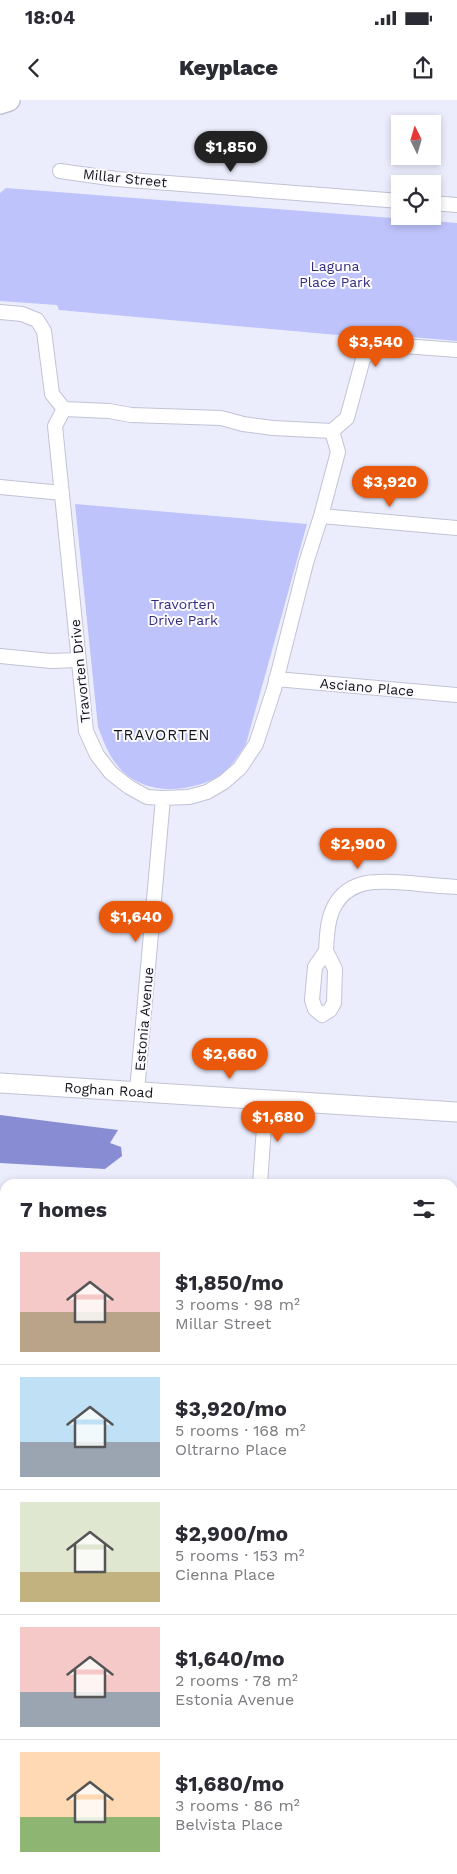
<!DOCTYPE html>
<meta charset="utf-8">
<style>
:root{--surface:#fff;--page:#f7f7f7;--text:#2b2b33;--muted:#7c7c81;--line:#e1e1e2;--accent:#ea580c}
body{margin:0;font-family:"Work Sans",sans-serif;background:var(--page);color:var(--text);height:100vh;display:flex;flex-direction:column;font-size:19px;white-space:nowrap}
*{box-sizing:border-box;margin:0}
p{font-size:16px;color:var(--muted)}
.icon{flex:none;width:28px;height:28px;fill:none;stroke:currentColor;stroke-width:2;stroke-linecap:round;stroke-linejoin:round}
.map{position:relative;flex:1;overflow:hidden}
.side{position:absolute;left:0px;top:1079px;width:458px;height:696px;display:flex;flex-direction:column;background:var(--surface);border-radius:15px 15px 0 0;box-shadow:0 2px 8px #0003}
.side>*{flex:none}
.needle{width:32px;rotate:355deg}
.fabs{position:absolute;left:391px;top:15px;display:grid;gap:10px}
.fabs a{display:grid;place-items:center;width:50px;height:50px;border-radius:0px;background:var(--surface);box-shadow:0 2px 8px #0003;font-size:25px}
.price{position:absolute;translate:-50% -42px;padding:0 11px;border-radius:18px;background:var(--accent);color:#fff;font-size:16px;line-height:32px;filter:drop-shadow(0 1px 2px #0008)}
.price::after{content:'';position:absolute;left:50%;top:30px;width:15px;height:11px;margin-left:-8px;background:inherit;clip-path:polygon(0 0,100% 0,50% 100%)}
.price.on{background:#222;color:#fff}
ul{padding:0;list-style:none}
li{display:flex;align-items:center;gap:15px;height:125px;padding:0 20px}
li+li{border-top:1px solid var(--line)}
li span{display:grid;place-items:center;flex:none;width:140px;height:100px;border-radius:0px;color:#555}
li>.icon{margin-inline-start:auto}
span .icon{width:60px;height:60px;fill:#fffc;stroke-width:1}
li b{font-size:21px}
h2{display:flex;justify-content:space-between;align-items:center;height:60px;padding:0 20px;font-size:21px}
.status{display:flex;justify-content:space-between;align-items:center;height:35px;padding:0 25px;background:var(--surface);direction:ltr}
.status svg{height:14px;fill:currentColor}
header{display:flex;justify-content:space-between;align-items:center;height:65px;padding:0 20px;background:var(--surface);font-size:22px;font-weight:800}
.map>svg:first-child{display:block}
</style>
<div class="status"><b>18:04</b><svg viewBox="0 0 49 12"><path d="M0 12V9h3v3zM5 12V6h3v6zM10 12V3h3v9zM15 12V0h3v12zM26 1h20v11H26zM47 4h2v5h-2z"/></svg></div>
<header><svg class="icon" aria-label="back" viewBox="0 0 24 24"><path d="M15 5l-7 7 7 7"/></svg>Keyplace<svg class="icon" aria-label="share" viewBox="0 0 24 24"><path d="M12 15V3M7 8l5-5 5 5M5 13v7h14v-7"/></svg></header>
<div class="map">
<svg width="457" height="1774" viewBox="0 0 457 1774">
<rect width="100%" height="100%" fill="#ebedfd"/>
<!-- green -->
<path fill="#bec3fb" d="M6,88L457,123V241L354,232L349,236L59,210L57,205L0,201V93Z
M75,404L307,424L246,644C238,656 231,668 219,676C188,694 141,696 117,665C108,654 103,640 98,627Z
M0,1332L5,1333V1615H0Z"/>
<!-- water -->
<path fill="#878cd3" d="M0,1015L118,1030L110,1043L121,1047L122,1056L105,1069L0,1063Z"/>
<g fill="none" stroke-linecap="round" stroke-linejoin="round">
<!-- street casing -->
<g stroke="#c1c3d6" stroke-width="16">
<path id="street" d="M60,71L116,79L400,101
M432,103L457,105
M0,212L22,214L37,220L44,231L52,294L64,309
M64,309L109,311L131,315L221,318L243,324L273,328L332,331L338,352L321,416L306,463L274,589L256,644L240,668L224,682L207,692L189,697L163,698L147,697L129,687L111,673L97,655L86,631L55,326Z
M332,331L347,318L363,259L373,248L390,245L457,250
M0,387L62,393
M321,416L457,428
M0,556L51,561L78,560
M276,579L457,595
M326,851C327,836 327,819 335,805C351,777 382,781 411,783C426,785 442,786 457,787
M326,851L335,869L334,903L330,910L322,915L315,909L312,900L315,867Z
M137,991L163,698
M260,1084L266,999
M452,1106H457
M0,1154H5
M452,1245L456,1246
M0,1319L5,1320
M0,1630H5
M452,1660L457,1661
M355,1774V1770"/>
</g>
<!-- secondary casing -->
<g stroke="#c1c3d6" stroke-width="21">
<g id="secondary">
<path id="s1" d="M0,983L457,1012"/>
</g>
</g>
<!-- primary casing -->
<g stroke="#c1c3d6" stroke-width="24">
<path id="primary" d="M0,3L9,0"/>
</g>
<!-- street -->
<use href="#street" stroke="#fff" stroke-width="14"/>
<!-- secondary -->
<use href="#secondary" stroke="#fff" stroke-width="19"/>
<!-- primary -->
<use href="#primary" stroke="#fff" stroke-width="21"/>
</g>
<g text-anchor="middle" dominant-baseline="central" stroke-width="4" stroke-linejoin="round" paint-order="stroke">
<!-- street labels -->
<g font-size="14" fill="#13131a" stroke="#fbfbff">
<text transform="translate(125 78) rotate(6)">Millar Street</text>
<text transform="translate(80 571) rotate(-96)">Travorten Drive</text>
<text transform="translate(367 587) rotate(5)">Asciano Place</text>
<text transform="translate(144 919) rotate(-85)">Estonia Avenue</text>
<text stroke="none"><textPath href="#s1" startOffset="109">Roghan Road</textPath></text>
</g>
<!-- park labels -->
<g font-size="14" fill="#322c7f" stroke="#fbfbff">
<text x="335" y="166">Laguna<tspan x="335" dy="16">Place Park</tspan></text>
<text x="183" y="504">Travorten<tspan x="183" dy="16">Drive Park</tspan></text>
</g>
<!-- neighbourhood labels -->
<g font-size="15" letter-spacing="1" fill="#13131a" stroke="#fbfbff">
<text x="162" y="635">TRAVORTEN</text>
</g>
</g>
</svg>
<div class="fabs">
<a><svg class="needle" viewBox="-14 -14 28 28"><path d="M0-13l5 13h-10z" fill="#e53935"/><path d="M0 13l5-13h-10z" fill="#7c7c81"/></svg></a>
<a><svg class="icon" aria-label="locate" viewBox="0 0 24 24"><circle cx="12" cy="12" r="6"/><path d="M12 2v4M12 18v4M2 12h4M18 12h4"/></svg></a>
</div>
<b class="price on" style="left:231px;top:73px">$1,850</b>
<b class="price" style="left:376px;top:268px">$3,540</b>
<b class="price" style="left:390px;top:408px">$3,920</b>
<b class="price" style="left:358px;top:770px">$2,900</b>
<b class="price" style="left:136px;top:843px">$1,640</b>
<b class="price" style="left:230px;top:980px">$2,660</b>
<b class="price" style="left:278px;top:1043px">$1,680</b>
<section class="side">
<h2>7 homes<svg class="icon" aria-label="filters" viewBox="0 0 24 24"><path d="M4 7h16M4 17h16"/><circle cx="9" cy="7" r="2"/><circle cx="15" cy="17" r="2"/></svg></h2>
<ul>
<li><span style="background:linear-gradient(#f6c9c9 60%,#b9a48a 0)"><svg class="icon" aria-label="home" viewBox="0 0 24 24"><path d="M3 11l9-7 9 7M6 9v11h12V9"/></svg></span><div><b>$1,850/mo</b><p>3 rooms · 98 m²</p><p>Millar Street</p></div></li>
<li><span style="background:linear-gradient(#bfe0f5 65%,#9aa5b1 0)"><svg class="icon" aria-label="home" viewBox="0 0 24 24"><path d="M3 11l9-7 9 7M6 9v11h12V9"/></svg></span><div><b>$3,920/mo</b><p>5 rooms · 168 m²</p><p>Oltrarno Place</p></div></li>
<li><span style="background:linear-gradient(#dfe7d0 70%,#c2b280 0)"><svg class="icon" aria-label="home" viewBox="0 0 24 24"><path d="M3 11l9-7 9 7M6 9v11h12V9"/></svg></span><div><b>$2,900/mo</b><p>5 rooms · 153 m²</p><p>Cienna Place</p></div></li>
<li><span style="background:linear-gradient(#f6c9c9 65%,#9aa5b1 0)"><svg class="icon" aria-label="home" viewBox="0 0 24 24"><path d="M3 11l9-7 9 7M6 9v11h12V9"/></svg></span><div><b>$1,640/mo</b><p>2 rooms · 78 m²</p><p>Estonia Avenue</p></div></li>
<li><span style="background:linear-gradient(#ffd9b3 65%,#8fb573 0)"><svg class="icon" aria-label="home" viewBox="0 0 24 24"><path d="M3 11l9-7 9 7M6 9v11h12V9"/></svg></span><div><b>$1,680/mo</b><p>3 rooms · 86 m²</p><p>Belvista Place</p></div></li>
</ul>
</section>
</div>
